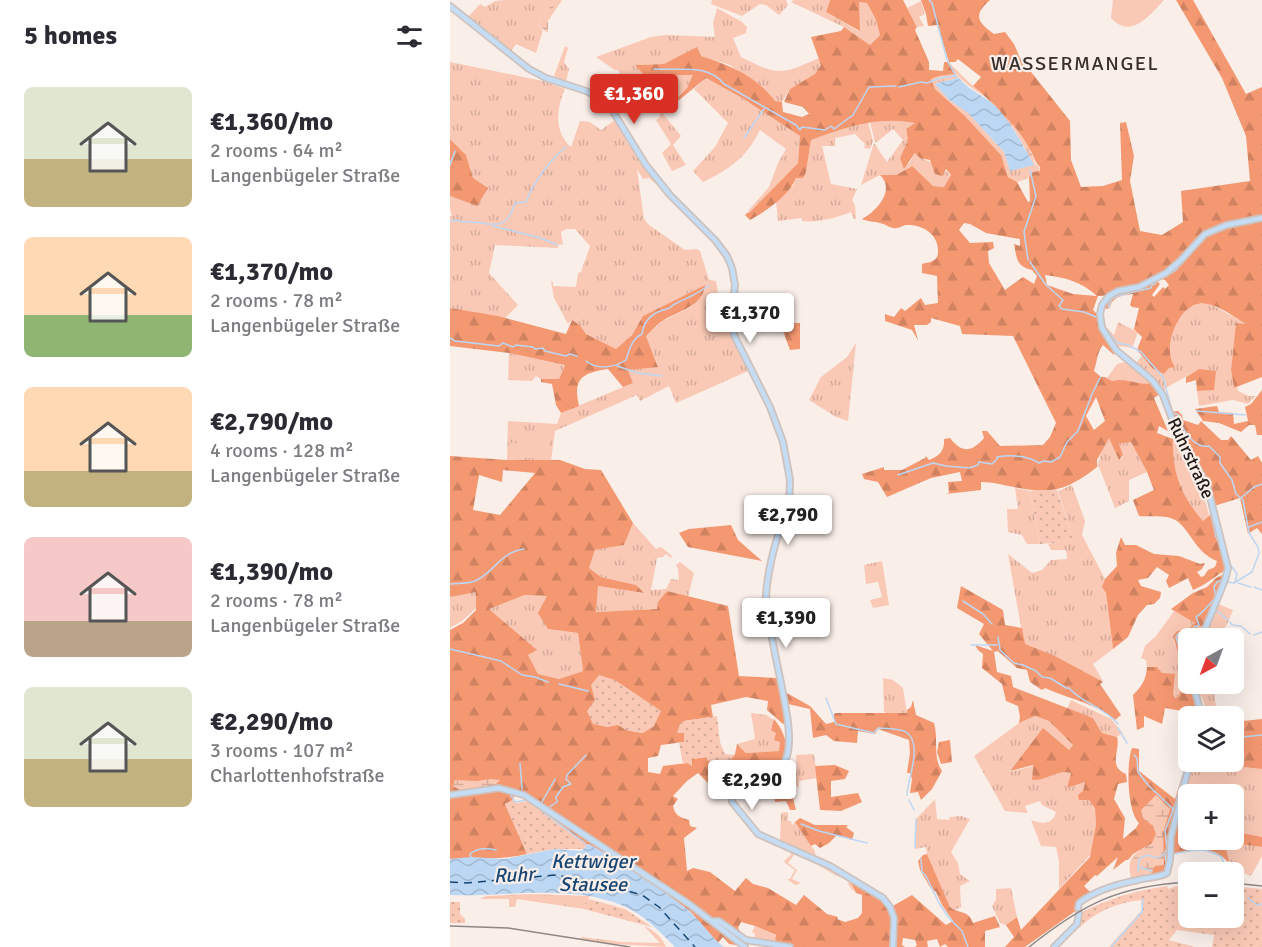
<!DOCTYPE html>
<meta charset="utf-8">
<style>
:root{--surface:#fff;--page:#f2f2f3;--text:#2b2b33;--muted:#7c7c81;--accent:#d93025}
body{margin:0;font-family:Signika,sans-serif;background:var(--page);color:var(--text);height:100vh;display:flex;flex-direction:column;font-size:22px;white-space:nowrap}
*{box-sizing:border-box;margin:0}
p{font-size:20px;color:var(--muted)}
.icon{flex:none;width:33px;height:33px;fill:none;stroke:currentColor;stroke-width:2;stroke-linecap:round;stroke-linejoin:round}
.map{position:relative;flex:1;overflow:hidden}
.panel{display:flex;flex-direction:column;background:var(--surface);width:450px}
.panel>*{flex:none}
.needle{width:39px;rotate:221deg}
.fabs{position:absolute;left:728px;top:628px;display:grid;gap:12px}
.fabs a{display:grid;place-items:center;width:66px;height:66px;border-radius:9px;background:var(--surface);box-shadow:0 6px 24px #0002;font-size:30px}
.price{position:absolute;translate:-50% -51px;padding:0 14px;border-radius:6px;background:#fff;color:#222;font-size:20px;line-height:39px;filter:drop-shadow(0 2px 3px #0008)}
.price::after{content:'';position:absolute;left:50%;top:36px;width:18px;height:14px;margin-left:-9px;background:inherit;clip-path:polygon(0 0,100% 0,50% 100%)}
.price.selected{background:var(--accent);color:#fff}
ul{padding:0;list-style:none}
li{display:flex;align-items:center;gap:18px;height:150px;padding:0 24px}
li span{display:grid;place-items:center;flex:none;width:168px;height:120px;border-radius:9px;color:#555}
li>.icon{margin-inline-start:auto}
span .icon{width:72px;height:72px;fill:#fffc;stroke-width:1}
li b{font-size:26px}
h2{display:flex;justify-content:space-between;align-items:center;height:72px;padding:0 24px;font-size:26px}
main{display:flex;flex:1;min-height:0}
.map>svg:first-child{display:block}
</style>
<main>
<section class="panel">
<h2>5 homes<svg class="icon" aria-label="filters" viewBox="0 0 24 24"><path d="M4 7h16M4 17h16"/><circle cx="9" cy="7" r="2"/><circle cx="15" cy="17" r="2"/></svg></h2>
<ul>
<li><span style="background:linear-gradient(#dfe7d0 60%,#c2b280 0)"><svg class="icon" aria-label="home" viewBox="0 0 24 24"><path d="M3 11l9-7 9 7M6 9v11h12V9"/></svg></span><div><b>€1,360/mo</b><p>2 rooms · 64 m²</p><p>Langenbügeler Straße</p></div></li>
<li><span style="background:linear-gradient(#ffd9b3 65%,#8fb573 0)"><svg class="icon" aria-label="home" viewBox="0 0 24 24"><path d="M3 11l9-7 9 7M6 9v11h12V9"/></svg></span><div><b>€1,370/mo</b><p>2 rooms · 78 m²</p><p>Langenbügeler Straße</p></div></li>
<li><span style="background:linear-gradient(#ffd9b3 70%,#c2b280 0)"><svg class="icon" aria-label="home" viewBox="0 0 24 24"><path d="M3 11l9-7 9 7M6 9v11h12V9"/></svg></span><div><b>€2,790/mo</b><p>4 rooms · 128 m²</p><p>Langenbügeler Straße</p></div></li>
<li><span style="background:linear-gradient(#f6c9c9 70%,#b9a48a 0)"><svg class="icon" aria-label="home" viewBox="0 0 24 24"><path d="M3 11l9-7 9 7M6 9v11h12V9"/></svg></span><div><b>€1,390/mo</b><p>2 rooms · 78 m²</p><p>Langenbügeler Straße</p></div></li>
<li><span style="background:linear-gradient(#dfe7d0 60%,#c2b280 0)"><svg class="icon" aria-label="home" viewBox="0 0 24 24"><path d="M3 11l9-7 9 7M6 9v11h12V9"/></svg></span><div><b>€2,290/mo</b><p>3 rooms · 107 m²</p><p>Charlottenhofstraße</p></div></li>
</ul>
</section>
<div class="map">
<svg width="812" height="947" viewBox="0 0 812 947">
<defs>
<pattern id="grass-tufts" width="24" height="20" patternUnits="userSpaceOnUse" patternTransform="scale(1.5)"><rect width="24" height="20" fill="#f9c9b5"/><path d="M3 7l-1-3M5 7V3M7 7l1-3M15 17l-1-3M17 17v-4M19 17l1-3" fill="none" stroke="#d5ac9b"/></pattern>
<pattern id="forest-firs" width="22" height="20" patternUnits="userSpaceOnUse" patternTransform="scale(1.5)"><rect width="22" height="20" fill="#f49871"/><path d="M5 1l3.5 6h-7zM16 11l3.5 6h-7z" fill="#d18261"/></pattern>
<pattern id="wetland-marsh" width="20" height="14" patternUnits="userSpaceOnUse" patternTransform="scale(1.5)"><rect width="20" height="14" fill="#f9c9b5"/><path d="M1 5h8M5 5V1M11 12h8M15 12V8" fill="none" stroke="#d5ac9b"/></pattern>
<pattern id="park-dots" width="8" height="8" patternUnits="userSpaceOnUse" patternTransform="scale(1.5)"><rect width="8" height="8" fill="#f9c9b5"/><path d="M2 2h.1M6 6h.1" fill="none" stroke="#d5ac9b" stroke-width="1.8" stroke-linecap="round"/></pattern>
<pattern id="water-waves" width="16" height="10" patternUnits="userSpaceOnUse" patternTransform="scale(1.5)"><rect width="16" height="10" fill="#bcd7f3"/><path d="M0 5q4-4 8 0t8 0" fill="none" stroke="#a1b8d0"/></pattern>
</defs>
<rect width="100%" height="100%" fill="#faeee9"/>
<!-- grass -->
<path fill="url(#grass-tufts)" d="M54,0H105L90,19L88,25L93,30L86,53L66,44L60,53L18,17L30,4L35,7L45,1Z
M262,0H336L338,5L329,15L316,5L310,4L292,16L261,4Z
M344,0H380L376,12L409,31V1L417,3L426,20L430,35L420,45L394,27L341,2Z
M267,8L292,22L297,27L296,33L283,38L291,57C328,76 331,75 369,58L371,65L366,74L340,89L332,102H325L321,96L280,65L251,56L214,64L186,65L195,76L244,75L237,88L213,114L231,136L223,145L236,165L222,171L212,153L221,144L206,120L210,117V111L185,79L156,101L150,94L140,90C147,84 157,86 166,88L165,78L171,76L168,70H165L146,57L201,37L215,35L265,37L263,23Z
M115,46L118,48L114,62L119,69L116,82L104,76Z
M0,62L93,81L115,89C106,109 104,132 121,147L130,121L140,122L151,130L165,120L177,142L207,185L199,178L193,179L187,169L194,219L199,225L235,250L247,249L250,251L259,280L266,281L268,293L267,311L274,331L280,328L298,371L226,403L219,386L190,401L187,395L105,431L101,461L57,460L58,421L107,424L111,413L183,383L178,370L208,366L196,336L213,321L241,307L255,285L193,316L182,335L166,349L136,334L130,325L122,320L118,324L104,298L101,281L103,282V286L126,287L128,273L131,272L140,246L125,229H116L111,232L113,245L109,244L108,248L45,245L39,273L68,305L55,318L0,308V216H2L0,209V196L27,206L23,178L16,155L0,139Z
M506,74L509,78L486,83L498,99L518,113L554,152L560,171L585,164L589,167L590,172H583L577,179L567,182L558,177L551,155L515,116L485,89L481,79L489,76Z
M256,78L292,98L350,136L348,163L300,212L298,211L319,187L328,163L336,149L310,130C296,158 281,168 253,182L243,171L265,147L278,123L244,89Z
M446,119L466,123L456,129L458,140L450,158L459,164L465,153C475,163 491,163 501,176L494,187L483,186L461,166L446,175H430L411,185L424,143L437,162L453,140L443,129L427,142H425L420,122Z
M418,122L423,141L420,149L414,148L415,144L405,134L385,138V146H372L381,184L407,189L402,200L405,205L406,219H404L401,212C388,218 364,223 352,221V218L328,221L326,201L343,186L346,178L356,172L361,140L390,129Z
M748,304H760L797,324H786L781,370L784,388L787,387L788,391L799,396H805L798,404L783,400L749,406L747,391L763,389L749,369L716,388L714,392L708,382L686,363L692,356L702,368L724,367C715,355 723,321 734,311C738,307 743,306 748,304Z
M668,322L688,332L682,348L670,346L667,349L652,323L664,335Z
M406,343L398,421L386,417L359,400L371,377L397,357Z
M59,353L115,365L109,379H91L86,376L82,381L58,380Z
M675,362L702,383C688,386 676,377 662,381L657,378L667,364Z
M724,436C727,450 736,458 743,470C751,485 755,499 759,515L753,521C734,499 716,467 724,436Z
M659,437L669,460L672,458L673,455L669,444L681,442L697,472L679,480V501L665,508L649,467H647L652,450Z
M622,485L635,521L632,535L655,579L653,587L656,593L663,649L643,664L653,681L649,683L616,662L574,644L558,554L582,573L592,570L601,560L617,559L616,550H601L598,544L607,543L623,538L608,491Z
M565,488L580,491L590,544H577L572,535L558,532L557,509H568Z
M183,523L206,549L211,547L222,556L221,558L216,554L213,557L207,558L201,590L216,589L221,579L229,580L228,569L226,565L230,562L244,573L238,597L217,591L207,609L145,612L148,586L193,593L186,585L151,577L139,568L145,550L174,545Z
M432,561L439,605L423,608L420,600L432,597L428,582L416,584L414,565Z
M26,591V608L12,621L0,628V597Z
M76,595L98,596L94,601L98,629L128,633L133,671L109,679L88,674L78,655L86,650L38,608Z
M768,604L783,610C777,625 773,639 753,639Z
M724,611L746,623L723,639L732,663V671L736,679L731,686L729,696L725,698L707,667H697L696,660L691,658L695,646L706,636Z
M750,626L753,628L749,639H738V661L732,653L727,639L730,635L745,632L746,628Z
M433,678L443,680L453,688L457,713L439,714L434,712Z
M745,684H763L766,708L771,717H761L757,714L752,697L748,695Z
M621,700L661,719L673,733L667,737L652,733L643,718L617,709Z
M301,713L316,715L324,720L321,730L326,732L330,742V751L296,753L287,744L305,739Z
M585,716L599,721L623,745L619,751L593,729L559,772L583,766L582,779C596,781 607,769 621,773L617,788L635,782L633,791L645,808L646,825L642,853L609,889V861L606,847L591,846L581,820C592,824 603,825 606,812L592,805L590,801L575,806L578,813L555,811L524,756L569,723Z
M364,754L367,778L349,781V787L341,784L339,772L347,770L346,755Z
M742,762L756,764V762H773L772,765L812,769V837L783,831V795H738V820L727,818Z
M485,799L487,819L499,820L500,817L511,816L520,819L501,852L508,863L510,874L520,881L510,886L511,907L505,910L500,907L477,854L476,847L465,849L466,819Z
M338,812V821H341L342,825L345,822L364,850L367,858L330,842L331,813Z
M788,844L812,847V856L801,876L785,870L776,869L778,860L775,845Z
M695,847L702,875L667,882L681,877C677,860 681,856 695,847Z
M342,851L356,855L416,888L401,882L404,890L403,891L398,884L399,881L385,875L356,858L344,855L338,863L347,870L342,879L351,883L345,885L337,879H340L345,870L335,863L334,861L340,856Z
M561,888L567,917L556,925L550,923L542,906L546,900V889Z
M80,894L139,896L138,904L135,903L134,909L67,899L65,907H59V899H30L36,896Z
M194,926C204,930 211,936 216,947L164,944L131,939L132,937L171,942L210,943Z
M305,926L327,936L325,943L304,940L305,934L302,932Z"/>
<!-- forest -->
<path fill="url(#forest-firs)" fill-rule="evenodd" d="M380,0H453L467,27L465,30L479,62V70L493,71L494,62H499L487,25L478,26L476,14L471,0H540C523,15 527,22 544,34L555,32L564,44L570,58L620,121L621,160L631,187L653,186L672,180L670,123L676,122L684,156L680,181L690,231L712,235L733,222L731,191L800,181L796,136L772,78L726,0H743L796,94L812,87V217C795,221 768,226 753,233C743,239 737,253 728,261C714,275 667,298 648,296L643,310L648,315L651,328L665,351L664,355L653,345C647,352 647,362 644,371L651,377H655L662,381C676,377 688,386 702,383L710,394L704,398L718,431L709,426L707,433L723,439C722,474 731,495 753,521L761,514L766,538L776,564L774,571C763,578 755,585 743,590L738,578L719,588L716,581L719,575L707,567L698,578L688,580L691,586L711,592L710,598L704,604L697,605L688,615L678,637L663,649L656,593L652,587L655,579L667,566L666,553L671,537L675,545H686L704,554L729,556L750,564L755,563L752,569L747,572L751,577L754,576L758,570L765,567L767,561C745,552 743,534 727,521C718,514 700,517 689,516L683,500L704,490L697,472L681,442L669,444L673,455L669,460L659,438L647,460V467C618,490 601,495 564,487C553,485 543,482 531,482V490L496,494L499,493L498,482L512,481L510,472L481,478L437,497L428,482L414,479L412,474L434,467V470H452L475,458L476,456L479,460C489,456 495,451 494,439L500,438C512,453 521,453 534,438L532,431H537L550,446L593,445L600,437L606,423L563,336L512,334L510,326L481,318V322L477,325H464L468,340L462,330L435,321V314L444,317L451,308L455,311L471,298L475,305L488,303L487,276L472,273V264C479,262 488,262 488,252C489,234 472,224 456,225C451,226 449,229 443,228C438,227 435,224 430,223C424,221 418,222 412,219C426,212 446,190 430,175H446L462,166L483,186L494,187L501,175L496,169L492,176L485,174L480,160L470,158L465,153L454,169L450,158L458,140L456,129L465,123C427,116 396,127 361,140L356,172L353,178H346C340,195 316,211 300,220L295,215L297,213L300,212L348,163L350,136L292,98L256,78L212,114L237,88L243,75L195,76L185,65L214,64L247,47L251,56C280,65 306,76 325,101L332,102L333,112L352,117L359,114L353,107L334,102L340,89L365,74L371,65L361,37L391,31L394,27L420,45L430,35L426,20L417,3L409,2L410,31L376,12ZM508,59L531,77L523,86C545,104 561,124 578,147C584,154 584,162 590,167V171L583,172L579,177L580,201L578,202L567,182L558,177L551,155L515,116L485,89L481,79L489,76L506,74L499,62H505ZM514,223L520,224L536,233L570,239V246L564,244C567,259 566,266 582,270L587,276L584,284L573,277L555,290L539,263L538,251L544,248L543,242L520,243L509,230ZM595,275C614,277 632,282 647,296L623,294L597,285ZM646,397L655,421L644,430L636,416Z
M0,139L16,155L23,178L38,188L27,206L0,196Z
M812,220V377L784,388L781,370L786,323L796,324C782,316 764,301 748,304C726,308 712,351 725,367L719,368L714,374L702,368L687,350L692,337L684,329L689,308L682,307L680,305L683,294C670,296 663,296 659,309L652,308C663,290 687,286 705,279L710,284L702,295L704,297L713,287L715,289L719,285L715,280L708,278L757,234L777,226Z
M255,285C253,306 229,311 214,320C207,324 202,331 196,336L208,367L178,370L183,383L173,387L158,369C131,373 123,379 129,406L111,413L106,405L102,384L91,382V379H109L115,365L59,353L0,346V308L48,316L116,334L122,320L130,325L136,334L166,349L182,335L193,316Z
M330,323H350V349L340,350Z
M749,369L766,371L764,390L747,391L746,380L736,383V377Z
M812,390V435H807L805,425H799L791,432L769,423L753,421L745,409L767,406L769,412L783,413L784,424L798,421L795,407L801,404Z
M728,411L732,415L733,420L748,425L751,421L771,440H778L781,436L801,460L808,456L812,463V534L807,528L798,534L790,498L764,506L759,486L745,460L731,440L721,412Z
M0,456L57,460H110L135,469L151,470L183,523L174,545L145,550L139,568L151,577L186,585L194,593L148,586L146,612L207,609L208,602L217,591L278,606L289,676L327,678L333,702L335,723L333,724L317,710L318,701L296,697L261,705L263,717L234,721V742L211,745L208,756L198,758V772L210,774L213,766L237,763L242,759L256,757L278,762L285,754L287,744L296,753L329,751L330,742L324,740L326,733L321,730L324,719C341,739 342,765 314,777C305,780 295,783 286,785L279,798L273,790L268,793L248,773L237,781L223,796L228,799L223,806C225,816 230,817 239,820L240,826L247,828L234,838L237,871L243,868L260,872L285,891L296,878L303,884L318,888L346,905L354,895L377,914L388,917L387,919L395,922L408,918L412,913V895L406,893L401,883C430,893 455,914 440,947H343L325,943L326,935L305,926L291,922L288,928L294,938L268,920L258,917L86,801L65,792L63,800L55,804L77,854C52,860 26,858 0,859V630L13,623L26,610V592L0,597ZM53,470L85,473L50,515L23,510L29,475L52,482ZM75,595L97,596L88,613L98,629L128,633L133,671L109,679L88,674L78,655L87,650L39,609ZM146,700L204,726L192,733L176,730L168,724L157,727L138,711Z
M281,525L288,540L312,561L238,547L229,533L239,529Z
M774,574L753,628L750,626L746,628L741,635H730L727,639L732,653L738,661V684H741L749,714L715,708L712,724L694,716V727L687,730L683,695C692,686 696,680 697,667H707L712,673L725,674L723,694L725,698L729,696L731,686L736,679L723,636L727,631L737,630L745,623L721,609L743,593L757,587L766,578Z
M511,586L553,610L555,625L572,628L575,644L605,656L653,682L650,684L671,715L665,720C648,704 616,698 595,688L592,690L580,682L577,670L567,668L548,651L544,652L547,672L561,676L563,687L643,718L652,733L667,737C671,750 657,766 676,774L677,782L668,784L664,799L675,818L673,839L686,828L689,823C677,811 676,763 682,748L689,749V771L725,799L732,776L735,778L721,825L716,871L702,875L695,847L683,854L678,860H676L663,870L668,857L647,876L645,875L634,886L639,891L644,892L632,898L626,904L627,910L575,947H555L564,937L556,925L567,917L571,930L640,857L646,825L645,808L639,800H629L628,795L633,791L635,782L617,788L621,773C607,769 596,781 582,780L583,765L560,771L593,728L619,750L623,745L599,721L585,716L569,723L570,717L568,706L556,701L552,684L532,668L533,654L528,650L525,645L543,651L529,634L534,624L507,608Z
M335,692L360,706L376,724L384,722V714L386,713H457V710L461,707L463,700L466,715L484,723C489,739 482,756 492,771L482,789L471,800L468,792L460,793L462,779L460,773H457L460,753L459,740L428,729L425,734L408,731L407,743L384,741L376,735L363,738L360,709L338,704Z
M812,719V769L772,765L773,762H783V722Z
M500,740L502,762L491,764L487,752L489,742Z
M385,765L399,771L395,779L381,781V797L408,793L412,802L391,811L370,810L365,766Z
M338,779L341,797L343,798L346,810H340L336,801L325,802L323,785Z
M93,809L131,837L238,905L288,943L286,945L279,944L273,937L268,943L240,911L181,870L139,844L136,845L92,811Z
M350,818L365,825H398L396,827L404,833L402,840L387,835L379,843L370,848L365,844L361,846L345,822Z
M727,818L738,820V840H783V831L812,837V847L788,844L775,845L779,861H777C761,844 744,851 723,854L722,849Z
M477,854L500,907C509,914 519,910 523,923L545,916L550,927L535,931V947H498L495,944L490,947L487,939L477,941L478,947H465L467,945L465,940L453,938L452,945L455,947H444L445,924L441,907L462,895L496,925L503,921L492,905L486,892L480,887L470,870L468,861L473,855Z"/>
<!-- wetland -->
<path fill="url(#wetland-marsh)" d="M105,0H112L98,21V33L88,25L90,19Z
M499,62C524,91 576,124 585,164L584,165C574,146 560,120 546,106C528,89 511,86 499,62Z
M40,779L50,780L46,784L10,790L3,786L5,780L27,781Z
M706,795L720,809L713,833L714,865L705,866L702,871L687,869L683,856L702,843L706,834L703,826L693,818L691,810Z"/>
<!-- park -->
<path fill="url(#park-dots)" d="M607,490L623,538L607,543L590,544L580,491Z
M149,675L165,680L211,711L204,726L193,733L176,730L168,725L157,727L143,724L137,711L145,700L141,685Z
M267,716L270,742L275,754L285,755L278,762L258,761L256,757L242,759V766L237,763L233,764L229,742H234V733H227L230,724L234,721Z
M63,800L66,803L77,801L85,806L136,845L134,849H105L77,854L55,804Z
M717,886L718,889L727,886H738V918H783V886L812,889V947H762L764,935L727,930L719,940L745,947H659L692,910L691,900C667,903 646,911 629,928L627,926L632,917L630,913C660,898 684,891 717,886Z
M139,899L175,909L202,927L134,909L135,903H138Z
M0,902H10V914L15,919V923H0Z"/>
<!-- pitch -->
<path fill="#f9c9b5" d="M663,0H714C700,15 681,40 661,18Z
M471,1L475,14L469,17L474,26L467,27L457,8Z
M95,431L100,432L99,459L59,457L60,443L92,444Z"/>
<!-- water -->
<path fill="url(#water-waves)" d="M509,78C519,91 536,96 547,108C562,124 573,145 584,165L560,171L554,152L518,113L498,99L486,85V83Z
M139,844C171,863 211,887 239,911C252,922 260,937 274,947H225C212,934 199,920 183,911C132,882 57,897 0,895V859L21,857L54,859L105,849L131,851Z"/>
<g fill="none" stroke-linecap="round" stroke-linejoin="round">
<!-- stream -->
<path stroke="#bcd7f3" stroke-width="1.5" d="M479,0L482,3L497,60L508,80
M204,69C229,71 257,63 274,84L346,125L350,130L352,127L375,130L381,126L384,129L403,115L419,87L446,86
M449,87L471,82L477,83L490,78L505,76
M294,138L314,109
M0,165L5,151
M0,221L6,220C12,223 14,221 21,222C42,223 56,233 65,203L76,202C83,183 100,160 116,147
M43,226L91,238L107,245
M578,260L574,232L586,196L580,170
M580,262L596,285L613,300L609,306L612,309L634,312L646,317
M715,277L726,270L736,259
M658,308C658,307 661,300 662,299C665,295 694,290 701,288L702,285L706,283
M654,326L667,343L678,345L691,352L713,377L722,410
M0,338L5,341L49,346L53,343L63,347L66,345L83,347L85,349L93,348L95,351L116,356L120,354L127,356
M136,361C147,370 164,368 176,360C179,351 182,338 192,334C194,319 203,312 217,309C221,308 222,305 225,304C238,297 247,295 259,285
M167,366L188,373L212,376
M747,411L795,415
M723,413L729,415C730,428 744,449 759,446L770,457V463L782,480L786,494L793,500L799,533L808,547L809,553L802,572L784,583L777,582
M737,457L744,466
M748,473L753,485
M448,475L483,463L496,466L519,468L528,465L529,462L542,464L547,459V457C560,455 576,455 589,463L594,461L601,462L610,457L617,442L628,431L642,394L650,378
M755,488L766,537
M791,498L804,487L812,484
M799,527L812,522
M773,540L779,563L787,574L785,582
M788,583L801,587
M0,584C8,583 17,584 25,581C44,573 50,552 74,549
M804,587L812,590
M513,601L533,614L542,624
M767,611L778,620
M780,622L782,625L791,626L800,634
M804,635L812,632
M548,637L550,650L564,663L573,665L586,671L592,677L600,678L616,688H619C633,704 654,707 668,724
M521,645H547
M0,649L51,661L72,675L85,677L98,682
M738,678L726,637L729,633L742,632L744,627L749,625L746,617C750,615 763,601 765,597C766,595 764,589 764,587L767,582L772,580
M109,684L138,691
M740,684L749,717
M376,698L386,724L424,733L428,728C437,729 449,728 456,732C474,744 457,780 457,795
M668,728L677,743
M783,738L812,735
M684,755L687,758L688,772L698,785L724,810
M70,763L72,789
M59,792L65,802L76,800L85,806
M459,800L464,810
M92,802L105,779
M98,808L107,802L106,797L113,787L121,784L116,779L117,775L136,755
M93,812L135,843L137,847
M351,824L369,831L417,843
M465,847L466,819
M715,854L716,862
M722,854C742,850 754,846 772,857L775,870L791,873
M21,857L20,854C27,848 37,848 46,850
M471,859L472,872L476,876L490,905L500,919L512,931L518,947
M689,867L702,871
M688,871L689,859C696,853 700,856 708,858L715,853L717,848L715,831L726,802L738,755
M791,893L794,897
M798,898L807,905L812,904
M661,947L692,912L693,899"/>
<!-- ferry -->
<path stroke="#164774" stroke-width="1.5" stroke-dasharray="8 6" stroke-linecap="butt" d="M0,882L16,883L106,875L153,884L192,895L209,907L245,947"/>
<!-- secondary casing -->
<g stroke="#cec2be" stroke-width="8">
<path id="secondary" d="M0,6L79,69L96,78L136,91L146,96L162,110L196,165L220,195L265,240L277,256L282,268L285,285L282,312L284,335L320,407L333,442L340,480L339,509
M336 513a4 4 0 1 1 8 0a4 4 0 1 1-8 0Z
M337,516C325,534 315,583 316,605C320,629 325,654 330,678C334,700 343,734 337,756C328,786 279,777 282,802L308,834L380,866L433,898L440,907L444,918L443,947
M751,639L775,580L778,568L757,485L743,460L732,446L713,395L702,380L666,350L652,328L650,314L652,305L659,296L668,291L689,287L716,273L730,261L755,234L777,225L812,218
M743,684L752,717
M0,795L49,788L74,795L239,904L295,947
M628,908L629,903C645,890 668,884 688,880C698,877 709,878 717,873L720,860L721,837L740,762
M263,921H269L296,940L340,947
M604,947L627,924L629,914"/>
</g>
<!-- secondary -->
<use href="#secondary" stroke="#c4ddf4" stroke-width="4.5"/>
<!-- rail -->
<path stroke="#8f8784" stroke-width="1.5" d="M783,883L812,886
M0,926L58,928L180,947
M579,947C633,904 668,886 738,882"/>
</g>
<g text-anchor="middle" dominant-baseline="central" stroke-width="4.5" stroke-linejoin="round" paint-order="stroke">
<!-- street labels -->
<g font-size="18" fill="#1e1a18" stroke="#faeee9">
<text transform="translate(741 458) rotate(65)">Ruhrstraße</text>
</g>
<!-- neighbourhood labels -->
<g font-size="20" letter-spacing="1.5" fill="#382f2b" stroke="#faeee9">
<text x="625" y="63">WASSERMANGEL</text>
</g>
<!-- water labels -->
<g font-size="20" font-style="italic" fill="#164774" stroke="#faeee9">
<text x="143" y="861">Kettwiger<tspan x="143" dy="23">Stausee</tspan></text>
<text transform="translate(64 875) rotate(-3)">Ruhr</text>
</g>
</g>
</svg>
<div class="fabs">
<a><svg class="needle" viewBox="-14 -14 28 28"><path d="M0-13l5 13h-10z" fill="#e53935"/><path d="M0 13l5-13h-10z" fill="#7c7c81"/></svg></a>
<a><svg class="icon" aria-label="layers" viewBox="0 0 24 24"><path d="M12 4l9 5-9 5-9-5zM3 14l9 5 9-5"/></svg></a>
<a>+</a>
<a>−</a>
</div>
<b class="price selected" style="left:184px;top:125px">€1,360</b>
<b class="price" style="left:300px;top:344px">€1,370</b>
<b class="price" style="left:338px;top:546px">€2,790</b>
<b class="price" style="left:336px;top:649px">€1,390</b>
<b class="price" style="left:302px;top:811px">€2,290</b>
</div>
</main>
